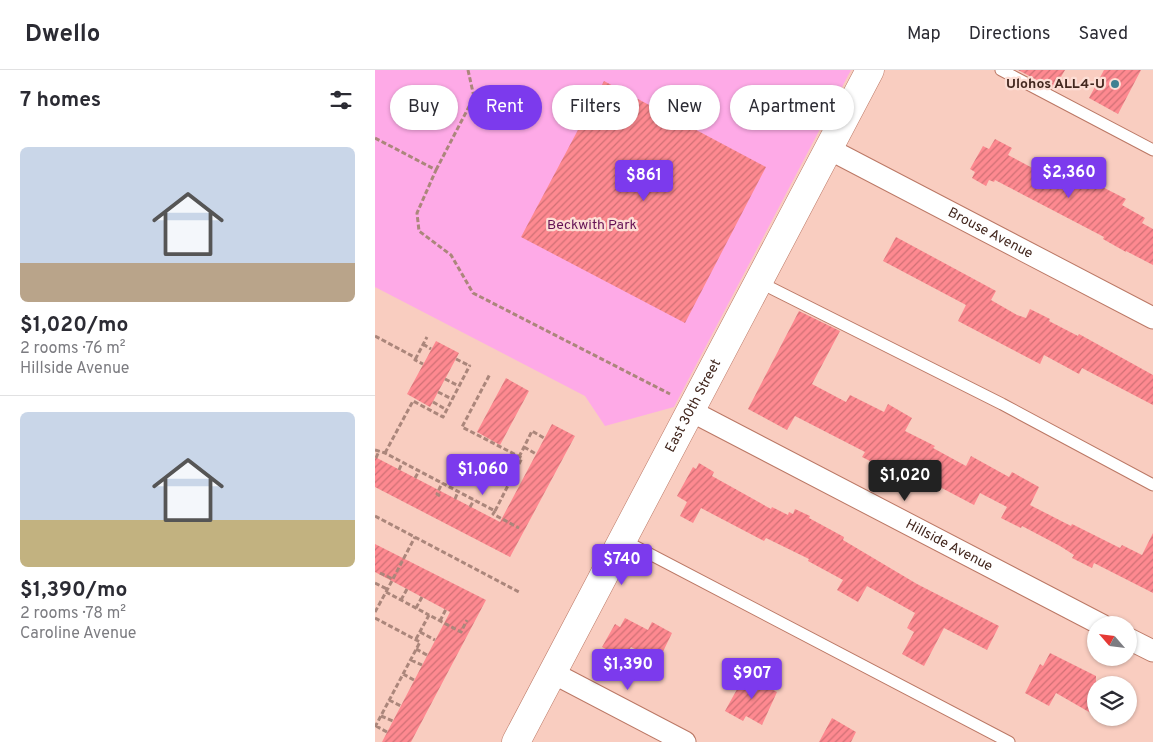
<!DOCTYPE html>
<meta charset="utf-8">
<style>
:root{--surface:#fff;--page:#f2f2f3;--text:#2b2b33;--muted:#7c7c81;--line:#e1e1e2;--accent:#7c3aed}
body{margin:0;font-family:Overpass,sans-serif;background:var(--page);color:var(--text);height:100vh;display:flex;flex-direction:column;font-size:19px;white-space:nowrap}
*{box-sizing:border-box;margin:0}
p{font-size:16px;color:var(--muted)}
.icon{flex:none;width:28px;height:28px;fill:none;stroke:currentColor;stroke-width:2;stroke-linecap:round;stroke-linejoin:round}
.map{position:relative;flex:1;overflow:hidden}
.panel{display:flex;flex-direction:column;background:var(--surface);width:375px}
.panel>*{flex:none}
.top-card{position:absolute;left:15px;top:15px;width:475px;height:45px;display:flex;gap:10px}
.needle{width:32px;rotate:298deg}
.fabs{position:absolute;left:712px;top:546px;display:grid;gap:10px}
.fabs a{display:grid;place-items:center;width:50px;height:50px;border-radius:50%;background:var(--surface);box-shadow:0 1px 4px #0004;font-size:25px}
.price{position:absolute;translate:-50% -42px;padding:0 11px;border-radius:5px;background:var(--accent);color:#fff;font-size:16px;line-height:32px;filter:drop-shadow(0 1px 2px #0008)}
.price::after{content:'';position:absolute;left:50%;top:30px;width:15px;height:11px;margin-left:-8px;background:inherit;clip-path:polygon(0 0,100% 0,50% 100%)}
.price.on{background:#222;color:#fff}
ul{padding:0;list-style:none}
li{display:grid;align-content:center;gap:10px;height:265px;padding:0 20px}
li+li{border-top:1px solid var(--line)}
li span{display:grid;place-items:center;height:155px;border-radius:8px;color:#555}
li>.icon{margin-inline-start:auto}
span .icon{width:90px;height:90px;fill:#fffc;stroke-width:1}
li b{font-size:21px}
h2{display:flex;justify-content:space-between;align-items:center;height:60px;padding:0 20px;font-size:21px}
.pill{padding:0 18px;border-radius:22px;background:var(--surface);box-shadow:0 1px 4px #0004;font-size:18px;line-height:45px}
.pill.on{background:var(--accent);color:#fff}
header{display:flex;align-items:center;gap:30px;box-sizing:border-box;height:70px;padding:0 25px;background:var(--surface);border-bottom:1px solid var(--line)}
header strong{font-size:24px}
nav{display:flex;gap:28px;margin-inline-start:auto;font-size:18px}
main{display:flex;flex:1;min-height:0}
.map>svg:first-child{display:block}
</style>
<header>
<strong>Dwello</strong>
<nav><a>Map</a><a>Directions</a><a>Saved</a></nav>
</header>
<main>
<section class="panel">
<h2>7 homes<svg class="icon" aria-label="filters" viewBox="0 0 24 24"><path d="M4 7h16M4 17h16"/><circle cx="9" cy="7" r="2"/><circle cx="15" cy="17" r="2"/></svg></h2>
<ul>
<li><span style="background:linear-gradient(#c9d6e8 75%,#b9a48a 0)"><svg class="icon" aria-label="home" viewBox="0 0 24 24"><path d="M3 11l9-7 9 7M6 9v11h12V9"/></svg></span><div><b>$1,020/mo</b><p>2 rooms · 76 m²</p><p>Hillside Avenue</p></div></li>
<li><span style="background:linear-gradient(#c9d6e8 70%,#c2b280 0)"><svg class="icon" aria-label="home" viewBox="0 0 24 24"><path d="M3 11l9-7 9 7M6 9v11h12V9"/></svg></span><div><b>$1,390/mo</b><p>2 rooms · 78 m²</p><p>Caroline Avenue</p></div></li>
</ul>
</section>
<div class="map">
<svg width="778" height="672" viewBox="0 0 778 672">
<defs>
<pattern id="building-hatch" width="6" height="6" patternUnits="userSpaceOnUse" patternTransform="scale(1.25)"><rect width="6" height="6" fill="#fe8990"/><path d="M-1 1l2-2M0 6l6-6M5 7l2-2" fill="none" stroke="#cf7075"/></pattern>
</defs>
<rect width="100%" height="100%" fill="#f9cdc0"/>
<!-- green -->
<path fill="#feaae7" d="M0,0H476L299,337L230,356L210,326L0,217Z"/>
<!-- building -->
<path fill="url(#building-hatch)" d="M643,0H690L679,19Z
M729,0H766L743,44L714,28Z
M229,11L391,97L310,253L146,167Z
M620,69L637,78L633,85L665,102L670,94L689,105L692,99L751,129L747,135L770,148L767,153L778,159V195L751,181V182L728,169L729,167L620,110L619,112L614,110L611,116L597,108L600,102L595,99L608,76L614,79Z
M521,167L621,221L616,230L642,245L651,248L655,239L675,249L674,251L703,266L704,264L778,305V335L707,298L704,304L669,285L665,294L583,251L591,235L508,191Z
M424,241L465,261L437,314L471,332L475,325L509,342L513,334L537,348L530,361L560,376L558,378L591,396L596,386L634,407L637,402L664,417L655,435L696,456L697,454L745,478L747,475L767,485L778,463V523L719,493L717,498L697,488L699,485L685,476L647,456L646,458L626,448L632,437L605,423L599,435L544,406L542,410L509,393L507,397L487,387L490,382L420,346L412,360L373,339Z
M61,271L84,283L55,337L32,324Z
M131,308L154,321L125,375L102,362Z
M177,354L200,366L135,487L0,417V387L125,452Z
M324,393L339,402L337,406L396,439L397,437L413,445L414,442L418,444L420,439L435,446L434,448L469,467L468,470L542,514L624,556L612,580L569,558L549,596L527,584L539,562L532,558L540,543L492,516L483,532L462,520L468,510L433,491L434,489L391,468L389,471L326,438L318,453L305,446L312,432L302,426L318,397L321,399Z
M0,474L111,530L36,672H7L75,542L0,502Z
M250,548L273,560L277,552L297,563L283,592L256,577L249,589L227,577L240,554L245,557Z
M675,583L721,606V628L714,642L681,623L674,636L650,623L665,594L668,596Z
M371,603L395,616L394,618L402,622L387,655L371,646L368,651L350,641Z
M457,648L481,662L476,672H444Z"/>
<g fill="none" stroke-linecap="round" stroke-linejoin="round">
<!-- lane casing -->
<g stroke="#bb7865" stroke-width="13">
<path id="lane" d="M626,0L778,80
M384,212L627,334L778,415
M248,470L634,672"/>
</g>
<!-- street casing -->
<g stroke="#bb7865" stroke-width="23">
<g id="street">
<path id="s1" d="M454,79L778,248"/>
<path id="s2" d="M316,341L727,555"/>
<path d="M754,569L778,581"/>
<path d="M178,603L310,672"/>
</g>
</g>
<!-- secondary casing -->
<g stroke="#bb7865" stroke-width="29">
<g id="secondary">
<path id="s3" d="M141,672L495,0"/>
</g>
</g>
<!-- path -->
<path stroke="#ab867b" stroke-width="3" stroke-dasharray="5 2.5" stroke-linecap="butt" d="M0,68L61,100L42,143L44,161L76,185L98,223L295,324
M61,100L99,27L93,0
M0,266L41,288L52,267
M48,274L56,279
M41,288L40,290L48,294
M81,289L95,296
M70,309L84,316
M63,322L77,329
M58,332L72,340
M149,377L161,384
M0,380L10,383L120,441L147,388L87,357L115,304
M10,383L38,331L68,347L95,295
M144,387L157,361L169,368
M1,388L4,381
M24,400L27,393
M40,408L44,401
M65,426L62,424L67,413
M80,429L83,422
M95,437L99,430
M120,441L118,444L144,458
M0,446L144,522
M5,503L18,509
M0,513L12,519
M11,522L40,467
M26,530L32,519
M41,538L47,527
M0,542L11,522L54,545
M0,548L45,572L0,657
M65,551L71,539
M45,562L60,570
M41,569L54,545L86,562L92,550
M41,579L52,585
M36,590L47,595
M28,604L39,610
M14,630L26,636
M6,646L18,651
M1,656L12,662"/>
<!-- lane -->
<use href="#lane" stroke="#fff" stroke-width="11"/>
<!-- street -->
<use href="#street" stroke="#fff" stroke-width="21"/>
<!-- secondary -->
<use href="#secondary" stroke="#fff" stroke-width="28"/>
</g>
<!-- markers -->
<circle fill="#3f8192" stroke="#fcded5" stroke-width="2" cx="740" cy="14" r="5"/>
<g text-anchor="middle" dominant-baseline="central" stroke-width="4.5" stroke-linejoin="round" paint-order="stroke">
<!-- poi labels -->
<g font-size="14" font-weight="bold" fill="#43281f" stroke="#fcded5" text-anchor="end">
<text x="730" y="14">Ulohos ALL4-U</text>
</g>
<!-- park labels -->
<g font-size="14" fill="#651255" stroke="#fcded5">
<text x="217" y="155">Beckwith Park</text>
</g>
<!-- street labels -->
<g font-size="14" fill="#43281f" stroke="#fcded5">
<text stroke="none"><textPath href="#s1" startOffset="182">Brouse Avenue</textPath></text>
<text stroke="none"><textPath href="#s3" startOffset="380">East 30th Street</textPath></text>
<text stroke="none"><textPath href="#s2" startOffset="291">Hillside Avenue</textPath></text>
</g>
</g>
</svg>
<div class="fabs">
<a><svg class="needle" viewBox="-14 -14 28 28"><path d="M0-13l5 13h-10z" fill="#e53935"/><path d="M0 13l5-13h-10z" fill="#7c7c81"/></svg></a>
<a><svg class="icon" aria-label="layers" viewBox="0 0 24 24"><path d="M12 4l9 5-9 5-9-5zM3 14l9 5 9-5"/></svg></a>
</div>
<b class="price" style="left:694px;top:129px">$2,360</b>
<b class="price" style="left:269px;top:132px">$861</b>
<b class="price" style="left:108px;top:426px">$1,060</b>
<b class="price on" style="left:530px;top:432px">$1,020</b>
<b class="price" style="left:247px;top:516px">$740</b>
<b class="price" style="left:253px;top:621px">$1,390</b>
<b class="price" style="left:377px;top:630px">$907</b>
<div class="top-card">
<a class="pill">Buy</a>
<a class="pill on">Rent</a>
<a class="pill">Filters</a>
<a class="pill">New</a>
<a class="pill">Apartment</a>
</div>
</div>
</main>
